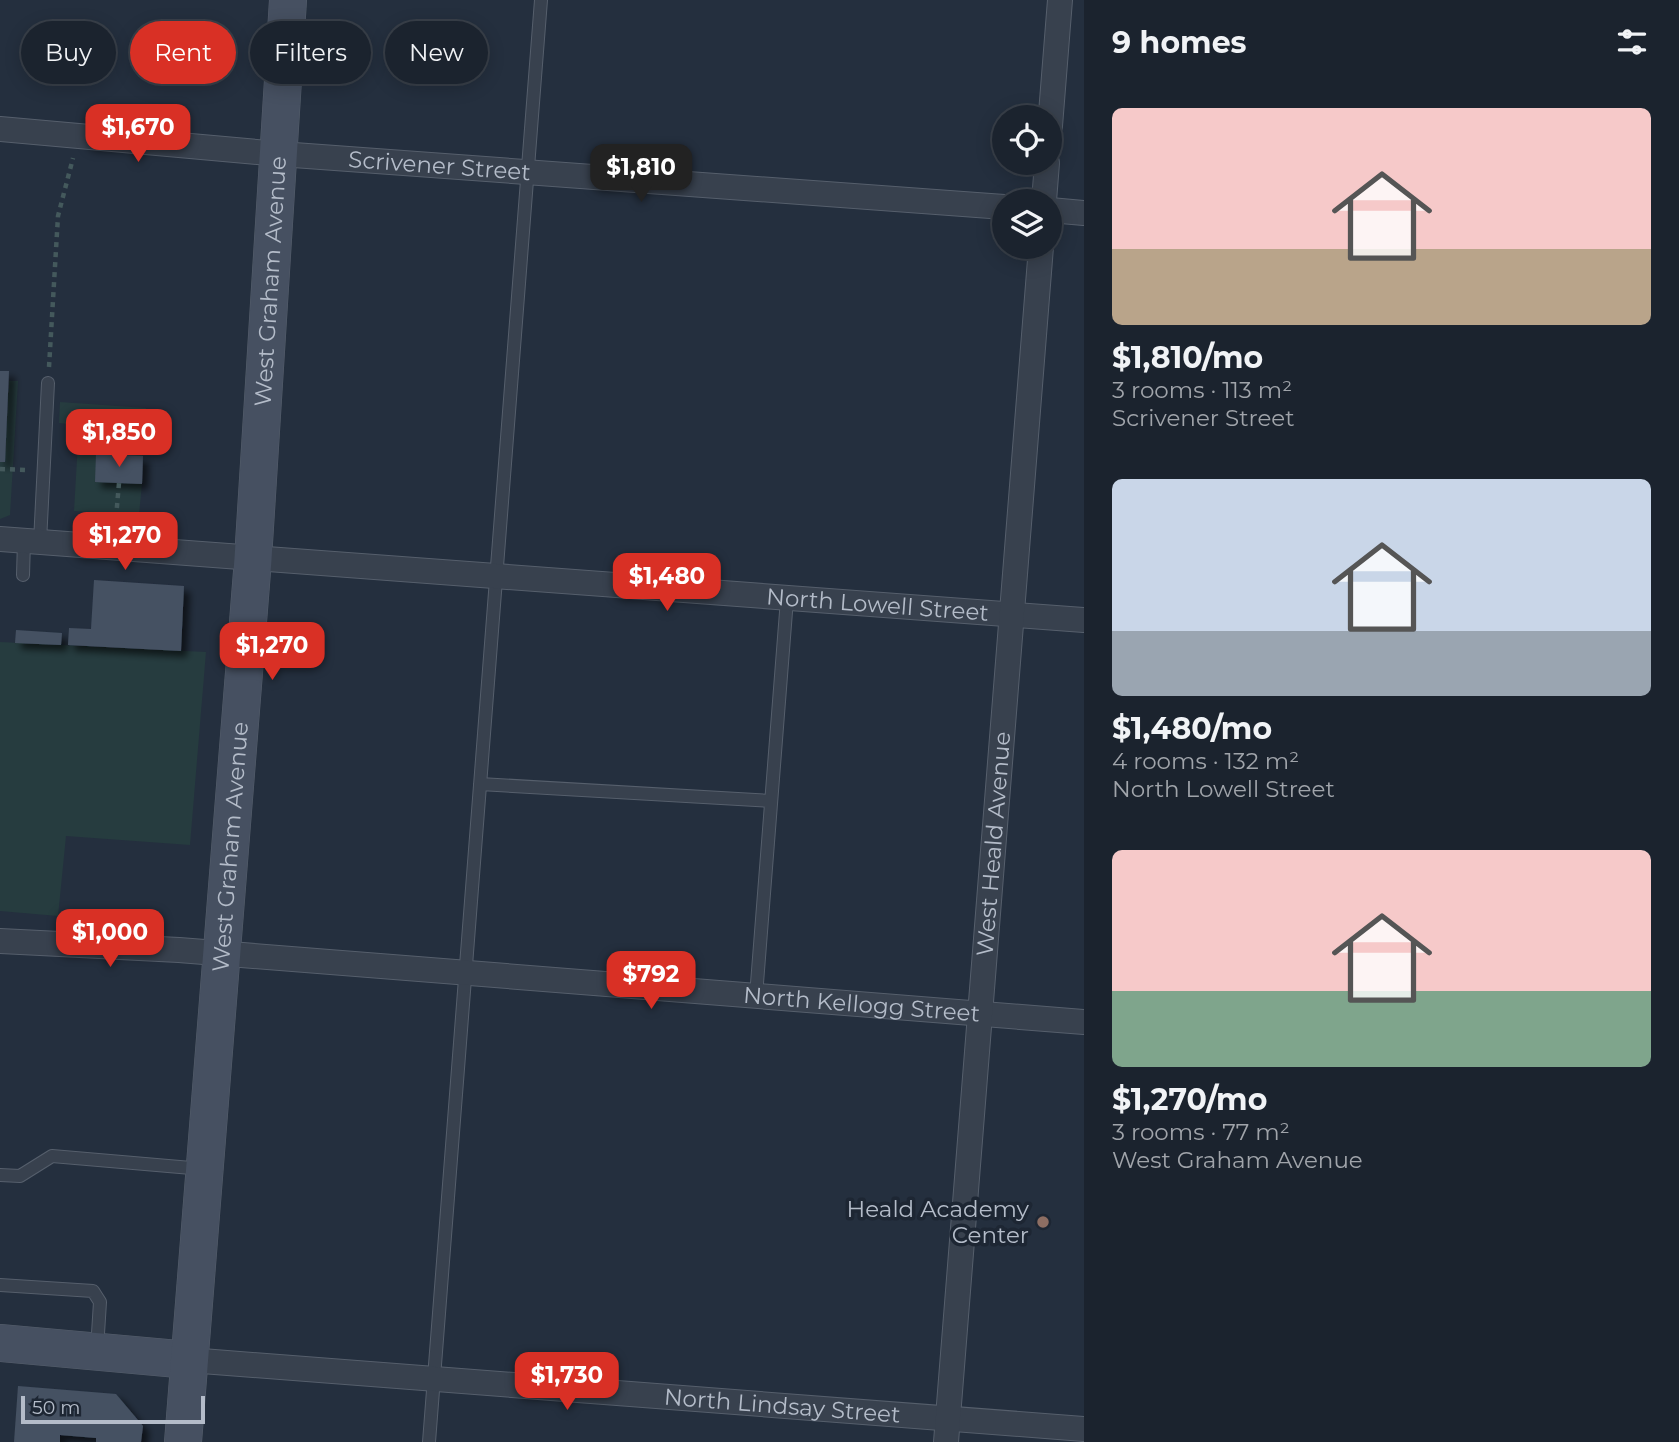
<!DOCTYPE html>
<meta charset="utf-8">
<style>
:root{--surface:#1b232e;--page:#242b36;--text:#f1f3f6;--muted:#a0a4aa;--line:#39404a;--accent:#d93025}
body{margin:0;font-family:Montserrat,sans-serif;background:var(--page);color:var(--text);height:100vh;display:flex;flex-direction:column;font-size:26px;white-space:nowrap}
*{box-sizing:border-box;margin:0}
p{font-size:23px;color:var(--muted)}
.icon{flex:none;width:38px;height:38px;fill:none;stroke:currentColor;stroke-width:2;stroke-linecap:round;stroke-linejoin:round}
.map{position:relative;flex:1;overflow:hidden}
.drawer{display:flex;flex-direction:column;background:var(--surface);width:595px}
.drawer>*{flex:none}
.guide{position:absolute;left:21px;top:21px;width:665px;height:63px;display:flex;gap:14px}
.controls{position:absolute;left:992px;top:105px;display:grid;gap:14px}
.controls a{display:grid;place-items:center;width:70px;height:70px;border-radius:50%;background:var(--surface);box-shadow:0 4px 18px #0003,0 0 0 2px var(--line);font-size:35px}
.scale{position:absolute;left:21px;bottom:18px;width:184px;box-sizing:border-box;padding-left:7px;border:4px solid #b4bcc9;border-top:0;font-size:19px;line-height:24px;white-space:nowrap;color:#b4bcc9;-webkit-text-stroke:5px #1d2633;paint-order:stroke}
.price{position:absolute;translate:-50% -60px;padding:0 16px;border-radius:14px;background:var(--accent);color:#fff;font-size:23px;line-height:46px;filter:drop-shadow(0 2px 4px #0008)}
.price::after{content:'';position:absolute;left:50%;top:42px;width:21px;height:16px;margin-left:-10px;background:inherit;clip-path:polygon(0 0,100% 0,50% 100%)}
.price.active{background:#222;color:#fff}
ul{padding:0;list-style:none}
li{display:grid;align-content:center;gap:14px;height:371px;padding:0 28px}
li span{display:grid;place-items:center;height:217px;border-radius:10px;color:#555}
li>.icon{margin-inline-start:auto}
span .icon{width:126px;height:126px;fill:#fffc;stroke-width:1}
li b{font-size:30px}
h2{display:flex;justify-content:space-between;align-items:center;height:84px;padding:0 28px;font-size:30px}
.tag{padding:0 24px;border-radius:32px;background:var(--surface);box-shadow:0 4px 18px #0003,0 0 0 2px var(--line);font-size:24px;line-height:63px}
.tag.active{background:var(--accent);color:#fff}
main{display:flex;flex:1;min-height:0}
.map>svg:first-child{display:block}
</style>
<main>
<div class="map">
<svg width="1084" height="1442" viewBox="0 0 1084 1442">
<defs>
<filter id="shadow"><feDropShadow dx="6" dy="6" stdDeviation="3.5" flood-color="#0009"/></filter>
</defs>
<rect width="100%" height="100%" fill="#242f3e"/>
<!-- green -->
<path fill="#263c3f" d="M9,381H18L10,515L0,519V462L5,461Z
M60,402L146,408L143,456L96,454L142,484L139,515L74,511L79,425L59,423Z
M0,642L206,652L190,845L66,836L58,916L0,911Z"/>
<!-- building -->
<path fill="#455162" filter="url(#shadow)" d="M0,371H9L5,462H0Z
M96,454L143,456L142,484L95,482Z
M94,580L184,586L181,651L68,645L69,628L91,629Z
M16,630L62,633L61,645L15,643Z
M18,1386L116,1394L143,1426L141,1442H96V1438L60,1435V1442H14Z"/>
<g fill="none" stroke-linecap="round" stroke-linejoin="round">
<!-- lane casing -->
<g stroke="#565f6c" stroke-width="14">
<path id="lane" d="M40,542L48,383
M23,575L24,541
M480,784L771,801
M756,996L787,599
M0,1175L20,1176L52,1156L203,1169
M0,1285L93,1291L100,1302L97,1349
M429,1442L541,0"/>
</g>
<!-- street casing -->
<g stroke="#565f6c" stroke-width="26">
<g id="street">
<path d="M1050,126L1060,0"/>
<path id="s1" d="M0,129L280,154L1004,207"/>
<path d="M1044,201L1047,163"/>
<path d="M1050,210L1084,213"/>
<path id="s2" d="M0,539L1084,620"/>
<path id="s3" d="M0,941L179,950L1084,1022"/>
<path id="s4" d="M189,1360L1084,1429"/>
<path id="s5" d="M946,1442L1041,247"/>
</g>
</g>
<!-- secondary casing -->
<g stroke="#565f6c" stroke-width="38">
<g id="secondary">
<path d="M0,1343L189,1360"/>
<path id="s6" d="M183,1442L253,559L288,0"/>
</g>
</g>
<!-- path -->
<path stroke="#44595c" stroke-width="4.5" stroke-dasharray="5 5" stroke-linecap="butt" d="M49,367L58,216L73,158
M0,469L27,470
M116,518L119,483"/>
<!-- lane -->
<use href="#lane" stroke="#38414e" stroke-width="12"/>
<!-- street -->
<use href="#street" stroke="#38414e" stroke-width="24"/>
<!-- secondary -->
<use href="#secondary" stroke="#465061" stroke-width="37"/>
</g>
<!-- markers -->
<circle fill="#8d6e63" stroke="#1d2633" stroke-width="2.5" cx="1043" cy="1222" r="7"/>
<g text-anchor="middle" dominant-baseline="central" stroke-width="7" stroke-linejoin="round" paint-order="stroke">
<!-- street labels -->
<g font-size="23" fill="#b4bcc9" stroke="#1d2633">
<text stroke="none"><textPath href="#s1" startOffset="441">Scrivener Street</textPath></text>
<text stroke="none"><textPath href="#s6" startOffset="1164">West Graham Avenue</textPath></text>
<text stroke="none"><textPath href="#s2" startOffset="880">North Lowell Street</textPath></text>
<text stroke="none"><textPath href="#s5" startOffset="600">West Heald Avenue</textPath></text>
<text stroke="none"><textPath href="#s6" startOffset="597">West Graham Avenue</textPath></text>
<text stroke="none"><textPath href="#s3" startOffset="864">North Kellogg Street</textPath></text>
<text stroke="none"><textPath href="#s4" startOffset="595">North Lindsay Street</textPath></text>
</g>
<!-- poi labels -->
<g font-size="23" fill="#b4bcc9" stroke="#1d2633" text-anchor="end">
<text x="1029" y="1209">Heald Academy<tspan x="1029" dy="26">Center</tspan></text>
</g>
</g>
</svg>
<div class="controls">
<a><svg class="icon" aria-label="locate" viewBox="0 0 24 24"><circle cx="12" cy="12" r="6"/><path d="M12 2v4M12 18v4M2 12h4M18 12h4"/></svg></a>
<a><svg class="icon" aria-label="layers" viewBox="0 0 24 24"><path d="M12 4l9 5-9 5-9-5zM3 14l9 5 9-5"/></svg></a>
</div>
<div class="scale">50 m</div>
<b class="price" style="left:138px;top:164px">$1,670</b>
<b class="price active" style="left:641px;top:204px">$1,810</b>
<b class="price" style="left:119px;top:469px">$1,850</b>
<b class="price" style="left:125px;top:572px">$1,270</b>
<b class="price" style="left:667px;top:613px">$1,480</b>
<b class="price" style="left:272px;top:682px">$1,270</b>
<b class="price" style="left:110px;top:969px">$1,000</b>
<b class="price" style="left:651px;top:1011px">$792</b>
<b class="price" style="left:567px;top:1412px">$1,730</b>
<div class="guide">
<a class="tag">Buy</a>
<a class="tag active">Rent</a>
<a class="tag">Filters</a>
<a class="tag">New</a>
</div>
</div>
<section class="drawer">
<h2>9 homes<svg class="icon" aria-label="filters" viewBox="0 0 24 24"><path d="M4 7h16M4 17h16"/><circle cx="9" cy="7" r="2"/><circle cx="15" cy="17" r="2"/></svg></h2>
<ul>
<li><span style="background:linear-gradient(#f6c9c9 65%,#b9a48a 0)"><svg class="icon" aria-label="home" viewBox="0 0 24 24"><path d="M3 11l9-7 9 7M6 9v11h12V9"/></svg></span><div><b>$1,810/mo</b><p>3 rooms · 113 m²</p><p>Scrivener Street</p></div></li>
<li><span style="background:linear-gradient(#c9d6e8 70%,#9aa5b1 0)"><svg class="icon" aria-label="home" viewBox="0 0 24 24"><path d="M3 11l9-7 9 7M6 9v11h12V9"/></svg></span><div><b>$1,480/mo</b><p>4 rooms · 132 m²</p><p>North Lowell Street</p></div></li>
<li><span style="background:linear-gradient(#f6c9c9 65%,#7fa58c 0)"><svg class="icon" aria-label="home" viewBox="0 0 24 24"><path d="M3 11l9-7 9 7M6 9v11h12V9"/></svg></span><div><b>$1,270/mo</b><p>3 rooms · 77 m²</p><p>West Graham Avenue</p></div></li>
</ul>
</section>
</main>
